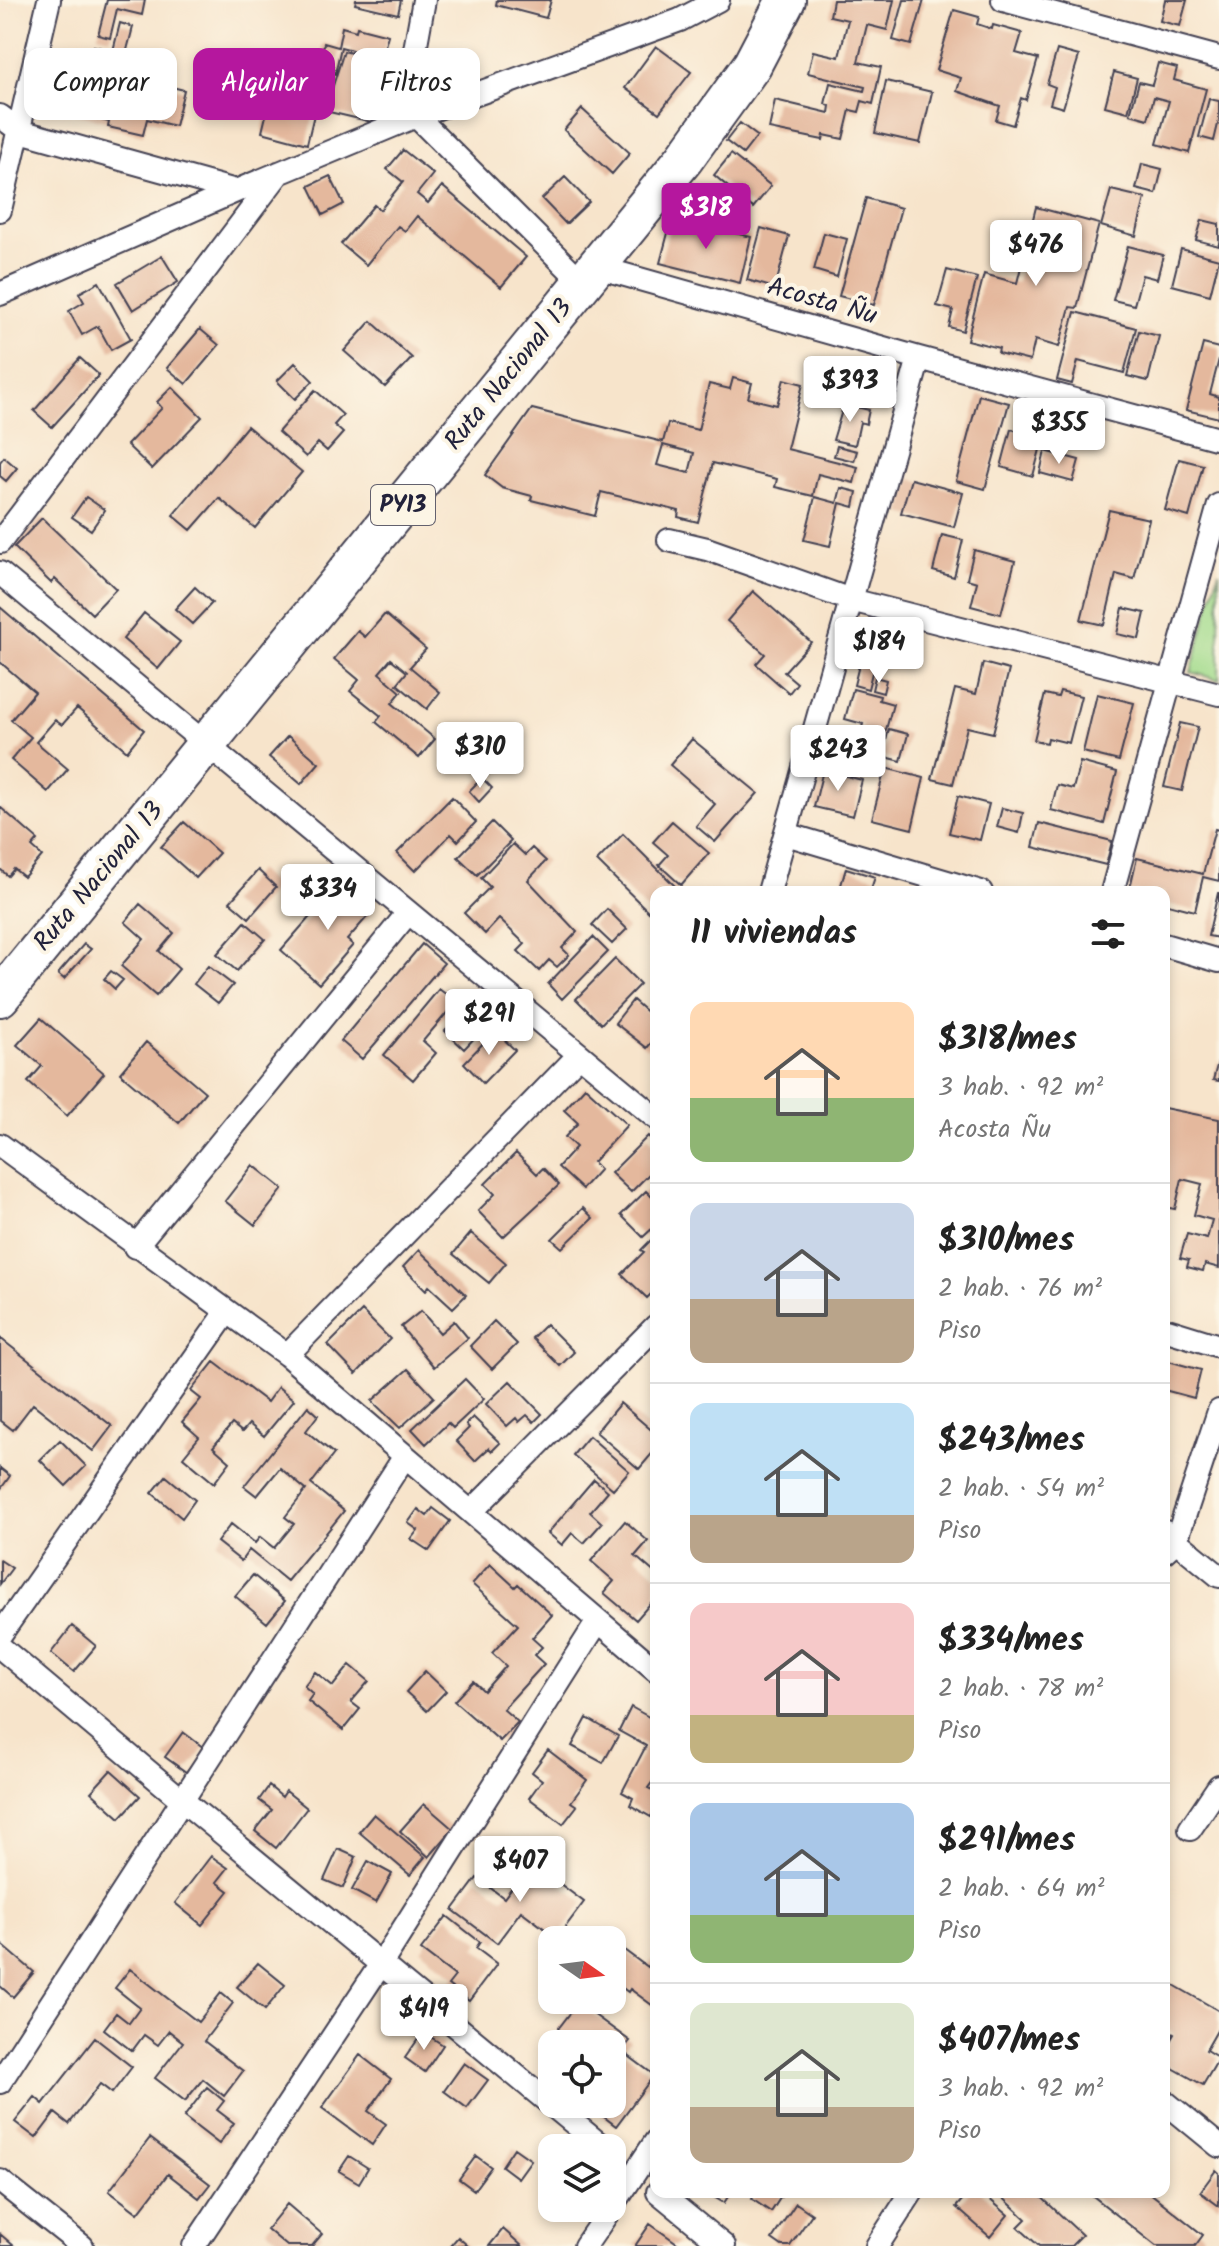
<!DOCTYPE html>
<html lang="es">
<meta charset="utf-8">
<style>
:root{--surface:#fff;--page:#f2f2f2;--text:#222;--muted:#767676;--line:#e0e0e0;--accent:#b5179e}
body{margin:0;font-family:Kalam,sans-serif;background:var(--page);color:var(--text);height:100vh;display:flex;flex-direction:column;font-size:30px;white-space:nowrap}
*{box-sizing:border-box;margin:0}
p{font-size:26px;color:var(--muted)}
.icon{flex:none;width:44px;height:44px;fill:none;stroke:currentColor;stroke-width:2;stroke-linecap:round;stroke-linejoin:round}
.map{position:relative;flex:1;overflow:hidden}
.panel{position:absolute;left:650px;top:886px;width:520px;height:1312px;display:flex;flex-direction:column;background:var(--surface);border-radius:16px;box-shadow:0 4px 12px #0003}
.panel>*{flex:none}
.top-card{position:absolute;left:24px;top:48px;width:506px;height:72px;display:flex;gap:16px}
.needle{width:52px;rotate:104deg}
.fabs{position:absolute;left:538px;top:1926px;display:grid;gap:16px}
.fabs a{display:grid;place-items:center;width:88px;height:88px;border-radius:16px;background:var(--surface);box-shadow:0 4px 12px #0003;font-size:40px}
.price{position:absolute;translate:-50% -68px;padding:0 18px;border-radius:8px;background:#fff;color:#222;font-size:26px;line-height:52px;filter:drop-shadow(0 2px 4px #0008)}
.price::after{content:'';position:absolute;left:50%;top:48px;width:24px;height:18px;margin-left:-12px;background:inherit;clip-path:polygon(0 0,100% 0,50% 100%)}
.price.active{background:var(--accent);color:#fff}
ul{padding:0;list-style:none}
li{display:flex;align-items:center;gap:24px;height:200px;padding:0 40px}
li+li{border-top:2px solid var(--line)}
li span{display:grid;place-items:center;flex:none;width:224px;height:160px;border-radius:16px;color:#555}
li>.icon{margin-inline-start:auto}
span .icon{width:96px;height:96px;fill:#fffc;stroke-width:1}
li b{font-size:34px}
h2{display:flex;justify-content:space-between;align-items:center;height:96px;padding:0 40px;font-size:34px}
.tag{padding:0 28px;border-radius:16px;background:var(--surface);box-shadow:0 4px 12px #0003;font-size:28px;line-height:72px}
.tag.active{background:var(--accent);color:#fff}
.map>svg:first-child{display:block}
</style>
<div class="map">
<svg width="1219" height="2246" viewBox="0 0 1219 2246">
<rect width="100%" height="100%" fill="#fcf5e5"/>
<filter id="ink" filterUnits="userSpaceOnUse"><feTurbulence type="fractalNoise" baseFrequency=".0125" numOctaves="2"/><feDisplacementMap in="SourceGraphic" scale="16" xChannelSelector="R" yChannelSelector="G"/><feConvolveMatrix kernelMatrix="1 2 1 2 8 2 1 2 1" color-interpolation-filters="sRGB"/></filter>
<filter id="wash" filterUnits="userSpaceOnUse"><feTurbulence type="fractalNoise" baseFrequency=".006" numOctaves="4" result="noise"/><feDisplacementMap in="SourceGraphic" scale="32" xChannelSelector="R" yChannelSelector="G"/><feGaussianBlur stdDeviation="1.8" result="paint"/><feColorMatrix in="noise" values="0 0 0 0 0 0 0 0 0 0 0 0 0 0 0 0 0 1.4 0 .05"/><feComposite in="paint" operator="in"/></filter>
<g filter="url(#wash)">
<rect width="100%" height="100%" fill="#f7e4cb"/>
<!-- green -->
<path fill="#a4dc8e" stroke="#637f64" stroke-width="2" d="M1219,571V680L1191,672Z"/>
<g id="blocks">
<!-- building -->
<path fill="#e4b89d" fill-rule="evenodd" d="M107,0H145L142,15L117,9L110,38L98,35Z
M356,0H401L398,14L355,4Z
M497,0H551L546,18L496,5Z
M833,0H894L887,30L867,25L858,62L881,67L873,104L862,101L859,112L850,110L843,139L824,135L823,140L769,129L775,100L829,113L830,106L825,104L830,83L864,91L865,87L808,73L813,51L839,57L848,20L830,16Z
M904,0H924L911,45L893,40Z
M1165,0H1187L1180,26L1160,21Z
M954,10L979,17L977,24L992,29L993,25L1022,33L1016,53L1038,59L1026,100L1021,98L1013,125L996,120L1000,106L957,91L961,78L936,70Z
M120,23L133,27L126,54L161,63L156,83L184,90L175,126L147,119L143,135L108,127L109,122L77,114L78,110L48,102L60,55L90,63L94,46L113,51Z
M342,27L356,31L357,27L388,35L381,61L373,59L371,67L390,71L386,87L367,83L366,88L379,91L372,122L325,111L344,51L351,53L352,50L341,47L335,74L318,69L324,43L338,47Z
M656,46L691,72L659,113L625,88Z
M446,49L477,57L467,95L436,87Z
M1057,50L1079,56L1063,108L1050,104L1055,87L1047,84Z
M284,54L298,58L291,84L277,80Z
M1158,63L1177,68L1174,80L1206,89L1189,153L1157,144L1169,101L1154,97L1148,119L1130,114L1139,82L1152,85Z
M1114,72L1137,78L1128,112L1105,106Z
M886,81L932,92L920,143L875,133Z
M271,95L316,106L307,144L262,132Z
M1209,99L1219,101V120L1214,141L1199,137Z
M582,109L630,153L612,174L564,130Z
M740,123L757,136L743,154L726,141Z
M403,150L433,174L417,194L428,203L442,186L526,257L501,287L417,216L405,231L398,226L366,265L341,244L374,205L380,210L403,182L387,169Z
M731,154L771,186L753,208L714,175Z
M1142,164L1162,169L1156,194L1136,189Z
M330,176L344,204L323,215L309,186Z
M565,177L589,202L566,224L542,199Z
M1111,190L1145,198L1136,236L1101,226Z
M866,198L901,208L874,305L839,296Z
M1036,207L1099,224L1077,308L1070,307L1059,347L1035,340L1030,361L998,353L999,348L967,340L984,274L1017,283Z
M679,219L751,237L740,283L660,263L668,233Z
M1202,220L1219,224V246L1196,240Z
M761,228L789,236L775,288L747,280Z
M824,233L847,239L837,277L814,270Z
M1128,246L1163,255L1157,279L1142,275L1134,305L1113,300Z
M1181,249L1219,259L1210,295L1172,285Z
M162,256L178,282L133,310L117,283Z
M947,270L977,278L963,331L949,327L953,310L937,306Z
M99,282L131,339L111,350L98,326L82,335L69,311L84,302L79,293Z
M1075,312L1136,328L1124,373L1078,361L1072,384L1057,380Z
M371,321L412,358L385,387L344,351Z
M200,329L219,345L186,384L167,368Z
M1139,331L1159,336L1148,381L1127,376Z
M1203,344L1219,348V359L1210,394L1219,397V418L1186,410Z
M80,358L99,375L52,427L34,411Z
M295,363L313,381L295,399L277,381Z
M733,378L752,383L748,398L777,405L784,379L803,384L787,449L858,467L854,483L818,474L813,496L775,487L777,479L713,463L698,522L678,517L679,511L601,492L595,516L531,500L532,496L502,488L485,475L532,409L663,442L668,423L698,430L709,384L730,389ZM663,445L694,453L689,473L657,465Z
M172,387L202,417L152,469L127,445L162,408L157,402Z
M315,390L343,415L334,425L343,433L327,451L318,443L306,457L278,432Z
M979,395L1009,403L985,489L956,481Z
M844,404L869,410L866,424L860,422L855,445L833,440Z
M247,426L302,472L255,528L219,498L191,530L173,515Z
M1011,429L1043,438L1033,476L1001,467Z
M837,446L857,451L854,461L834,456Z
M1045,451L1079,460L1073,482L1040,473Z
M4,457L17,468L6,481L0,476V462Z
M1179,459L1203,465L1189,517L1165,510Z
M911,479L963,493L954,527L901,513Z
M841,488L857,492L854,507L840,503L830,546L804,540L815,497L837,503Z
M86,497L105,510L91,530L72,517Z
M1109,510L1149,519L1134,579L1116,574L1104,625L1081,620Z
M42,518L116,589L92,614L55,579L51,583L14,547Z
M942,535L963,540L954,577L933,571Z
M974,550L1015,561L1001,614L971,606L977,582L967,579Z
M195,587L212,603L192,624L175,609Z
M753,591L811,642L784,672L797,683L789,693L756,664L765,654L727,621Z
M0,607L144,730L127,751L77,708L62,725L55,720L36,742L68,769L48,792L11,760L31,737L11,720L35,692L0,662Z
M1123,608L1145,613L1139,639L1117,634Z
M144,613L180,642L158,669L123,639Z
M385,614L426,649L410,667L440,692L427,709L397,684L407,672L391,659L379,673L401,692L392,703L435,739L419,758L376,722L381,716L350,691L359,680L334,659L358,631L365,637Z
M869,625L883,628L868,689L854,685Z
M983,663L1009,670L993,733L967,727L953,784L932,779L955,689L976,694Z
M875,677L886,680L883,693L872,690Z
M853,689L880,696L879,700L893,704L884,737L861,731L863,724L845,719Z
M1060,691L1081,696L1069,743L1048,738L1047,743L1034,740L1045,694L1058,697Z
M1097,694L1134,703L1119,761L1083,752Z
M1180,723L1198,727L1182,791L1164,787Z
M889,729L908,734L901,761L882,756Z
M859,734L881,759L864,775L841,749Z
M288,736L319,763L301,784L269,757Z
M692,739L758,793L715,842L696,826L715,804L670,765Z
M1080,762L1117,772L1104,824L1051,810L1057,785L1073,789Z
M885,768L924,778L912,829L872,819Z
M823,770L862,780L853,816L814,807Z
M482,778L492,788L479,802L469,791Z
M958,796L989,804L980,840L949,833Z
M452,797L476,822L458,841L451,834L415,871L397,853Z
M0,807L38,840L32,847L42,856L24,877L14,869L8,876L0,869Z
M1002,808L1023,813L1019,833L997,827Z
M672,821L709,853L681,885L659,865L668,855L653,842Z
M184,822L219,853L196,878L161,847Z
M492,822L511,841L477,875L458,857Z
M1039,823L1112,841L1106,865L1033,847Z
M1215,829L1219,830V881L1203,877L1195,911L1164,903V892H1129L1137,858L1203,874Z
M623,834L681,892H656V919L597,861Z
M513,844L525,855L532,848L546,861L528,880L577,932L562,948L569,955L557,967L549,960L539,971L518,951L525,944L499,919L485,934L464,913L490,887L481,878Z
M846,868L875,877L871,889L879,892H839Z
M258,870L276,887L249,918L230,902Z
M342,880L374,909L347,940L353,945L319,984L281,950Z
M1218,893H1219V938L1208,936Z
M140,904L174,933L159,951L179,969L156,996L121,966L144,939L125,922Z
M607,909L627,929L612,944L592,925Z
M245,922L265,939L237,971L217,954Z
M593,937L608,952L562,999L548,984Z
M84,944L91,949L64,979L58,974Z
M422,944L444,963L362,1059L341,1041Z
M615,959L640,984L601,1024L576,999Z
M208,966L233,985L218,1003L194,984Z
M111,971L123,980L115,989L104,979Z
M439,989L456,1002L423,1041L436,1053L413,1080L384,1055Z
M477,997L496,1015L464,1049L445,1031Z
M633,1000L650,1015L656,1008V1037L647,1048L615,1023Z
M41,1018L104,1073L67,1116L28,1082L42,1066L17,1045Z
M495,1031L515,1050L483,1083L464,1063Z
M146,1042L205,1092L179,1123L120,1073Z
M1218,1062H1219V1081L1213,1080Z
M585,1087L627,1125L593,1162L600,1169L582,1189L558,1167L576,1147L565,1137L578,1123L564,1110Z
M1164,1108L1219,1119V1268L1205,1264L1203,1271L1187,1267L1189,1260L1180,1258L1187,1234L1207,1239L1212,1220L1194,1215L1202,1184L1182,1179L1175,1209L1164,1207Z
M648,1136L656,1144V1167L631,1192L611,1173Z
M516,1153L537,1174L543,1168L559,1185L503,1237L478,1211L495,1194L485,1184Z
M253,1165L283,1189L255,1225L225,1201Z
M646,1191L656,1201V1225L643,1237L621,1215Z
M583,1208L593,1218L562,1248L552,1239Z
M471,1233L506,1263L489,1283L453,1254Z
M656,1235V1289L647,1298L622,1274L644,1252L641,1250Z
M419,1250L466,1295L453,1308L429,1286L426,1290L403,1267Z
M362,1311L390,1339L356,1374L328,1345Z
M421,1311L440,1333L454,1321L468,1338L434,1367L401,1327Z
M494,1321L517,1344L492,1369L470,1346Z
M546,1324L574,1352L560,1366L532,1338Z
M0,1338L112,1426L93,1451L33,1404L13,1430L0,1420Z
M1168,1361L1201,1370L1194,1398L1164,1390Z
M214,1362L267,1402L278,1387L294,1400L264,1436L249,1424L242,1432L232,1424L213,1447L230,1462L214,1483L183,1457L199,1437L182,1422L201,1399L191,1391Z
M408,1369L434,1397L400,1428L372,1401Z
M465,1379L484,1399L453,1428L448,1423L426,1444L412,1429Z
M510,1381L542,1414L534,1422L527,1415L519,1422L516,1418L507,1426L486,1404Z
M620,1403L656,1434V1449L639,1469L596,1432Z
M308,1406L318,1415L306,1431L334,1454L311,1484L344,1511L287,1581L249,1550L241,1561L217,1542L231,1524L255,1543L260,1537L274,1548L294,1524L285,1517L306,1490L280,1468L257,1496L244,1486Z
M473,1417L500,1443L492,1451L489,1448L475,1461L456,1441L469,1428L466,1424Z
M589,1436L629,1471L613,1489L573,1455Z
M60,1440L86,1466L66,1486L40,1460Z
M0,1468L10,1476L0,1490Z
M166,1476L195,1500L182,1518L152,1493Z
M594,1479L608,1491L590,1512L602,1523L584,1543L572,1533L562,1545L548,1533Z
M433,1508L450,1521L429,1551L411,1539L418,1530L408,1523L418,1509L427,1516Z
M625,1521L648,1541L635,1556L656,1574V1597L636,1620L604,1593L614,1581L591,1561Z
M0,1560L12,1568L0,1584Z
M490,1564L515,1587L518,1584L552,1615L532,1638L542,1647L534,1655L544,1664L503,1709L518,1722L500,1741L454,1701L473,1681L484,1691L506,1666L492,1653L518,1625L472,1584Z
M253,1575L285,1601L267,1623L235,1596Z
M72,1626L96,1646L74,1672L51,1653Z
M350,1665L369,1681L351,1702L360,1709L343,1730L308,1701L313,1694L304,1686L315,1672L333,1686Z
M425,1671L446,1691L427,1711L406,1692Z
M631,1707L656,1721V1777L648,1788L656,1792V1807L651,1817L630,1805L633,1798L622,1792L646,1746L619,1731Z
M587,1718L618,1736L603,1763L572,1746Z
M183,1732L204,1748L186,1772L165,1757Z
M548,1750L587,1780L571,1802L577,1806L563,1824L529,1798L542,1780L532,1772Z
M111,1770L140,1796L120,1818L91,1792Z
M269,1786L282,1797L286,1791L307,1808L276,1848L255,1831L272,1810L259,1800Z
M424,1804L453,1829L429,1857L400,1831Z
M374,1814L425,1857L410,1875L359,1832Z
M338,1849L356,1857L343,1888L324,1880Z
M211,1856L228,1868L217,1882L229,1891L202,1925L175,1903Z
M368,1861L392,1874L376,1903L352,1890Z
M531,1862L584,1902L557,1938L521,1911L497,1943L453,1910L477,1878L504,1898Z
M447,1916L480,1942L476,1948L497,1964L469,2001L448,1985L455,1976L421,1950Z
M0,1943L34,1972L13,1997L0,1986Z
M616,1944L647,1967L656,1955V2008L630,1989L628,1992L612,1980V1949Z
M258,1963L285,1985L265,2010L237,1987Z
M130,1969L198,2022L221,1993L233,2003L204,2041L243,2071L224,2096L203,2079L185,2101L155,2078L183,2042L169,2031L158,2045L144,2035L132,2051L104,2029L116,2013L129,2023L140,2008L115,1988Z
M1172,1984L1219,2011V2027L1206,2050L1219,2058L1203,2085L1164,2063V2052L1174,2034L1164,2028V1997Z
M578,2003L630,2041L622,2051L654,2075L616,2126L587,2104H612V2044H568L571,2040L558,2029Z
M423,2032L443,2045L425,2072L405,2058Z
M95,2038L132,2067L112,2093L100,2084L69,2124L55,2113L36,2138L15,2122L35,2097L43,2104Z
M360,2055L391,2079L368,2111L386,2124L372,2145L322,2108Z
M464,2063L488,2080L467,2108L444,2091Z
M207,2087L224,2101L217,2110L234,2123L219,2144L184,2117Z
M150,2138L210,2184L199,2198L168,2174L138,2213L109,2191Z
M514,2148L531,2160L518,2178L502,2166Z
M349,2156L368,2168L359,2183L339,2171Z
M476,2156L491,2167L474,2190L459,2179Z
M1216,2170L1219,2173V2206L1200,2192Z
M715,2192H731L724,2203L712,2196Z
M756,2192H784L771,2212L752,2199Z
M969,2192H981L1008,2215L990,2237L956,2207Z
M997,2192H1036L1082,2235L1071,2246H1039L1018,2227L1026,2219Z
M1096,2192H1149L1203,2235L1195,2246H1156L1093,2196Z
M796,2203L812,2214L790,2246H782L772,2239Z
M287,2204L322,2234L312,2246H287L267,2229Z
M650,2224L677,2243L675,2246H635Z
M503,2229L522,2246H489Z
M0,2234L14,2246H0Z
M458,2237L468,2246H450Z"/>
</g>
</g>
<g filter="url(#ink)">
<use href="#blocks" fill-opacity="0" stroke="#423f51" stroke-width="2"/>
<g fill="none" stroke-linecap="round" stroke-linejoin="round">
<!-- minor casing -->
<g stroke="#423f51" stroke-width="26">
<path id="minor" d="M424,0L410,77L416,116L583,283
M1003,0L1219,58
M0,116L20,131L236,191
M0,210L49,0
M597,267L919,358L1219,439
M0,294L236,191L416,116L680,20L718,0
M669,540L707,549L851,600L1219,694
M0,542L279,173
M0,573L656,1118
M786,834L981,892
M769,892L919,358
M1112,892L1219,505
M1164,945L1219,961
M0,1145L287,1355L656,1670
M135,1247L408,913
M1164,1329L1219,1346
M287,1355L579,1055
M471,1512L656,1326
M1165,1532L1219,1576
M1164,1552L1176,1541L1219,1411
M0,1635L227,1312
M0,1647L182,1800L604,2148
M1190,1829L1219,1786
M0,2082L405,1456
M1164,2101L1219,2146
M0,2181L82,2246
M658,2192L724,2246
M612,2207L656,2141
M194,2246L381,1964L598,1621
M585,2246L611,2208
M877,2246L912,2192"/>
</g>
<!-- trunk casing -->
<g stroke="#423f51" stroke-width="42">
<path id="trunk" d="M0,997L684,159L752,65L786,0"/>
</g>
<!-- minor -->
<use href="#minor" stroke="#fff" stroke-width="22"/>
<!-- trunk -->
<use href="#trunk" stroke="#fff" stroke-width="38"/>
</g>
</g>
<g text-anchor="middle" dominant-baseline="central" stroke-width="8" stroke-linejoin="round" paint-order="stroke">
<!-- shield labels -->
<rect fill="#fcf5e5" stroke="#63616e" stroke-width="2" x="371" y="485" width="64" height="40" rx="6"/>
<g font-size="24" font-weight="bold" fill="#22223b">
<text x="403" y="505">PY13</text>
</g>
<!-- street labels -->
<g font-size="26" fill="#22223b" stroke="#fcf5e5">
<text transform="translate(822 302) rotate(16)">Acosta Ñu</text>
<text transform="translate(509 375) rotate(-51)">Ruta Nacional 13</text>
<text transform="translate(99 877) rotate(-50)">Ruta Nacional 13</text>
</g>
</g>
</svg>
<div class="fabs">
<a><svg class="needle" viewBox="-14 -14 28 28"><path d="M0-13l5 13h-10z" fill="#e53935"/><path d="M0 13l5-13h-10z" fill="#767676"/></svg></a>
<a><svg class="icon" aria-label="locate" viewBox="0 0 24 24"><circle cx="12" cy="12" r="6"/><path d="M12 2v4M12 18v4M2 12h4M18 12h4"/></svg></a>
<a><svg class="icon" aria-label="layers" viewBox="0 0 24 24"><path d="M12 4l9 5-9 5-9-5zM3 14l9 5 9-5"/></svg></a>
</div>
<b class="price active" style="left:706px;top:251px">$318</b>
<b class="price" style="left:1036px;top:288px">$476</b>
<b class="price" style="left:850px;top:424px">$393</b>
<b class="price" style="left:1059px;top:466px">$355</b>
<b class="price" style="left:879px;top:685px">$184</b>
<b class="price" style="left:480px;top:790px">$310</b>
<b class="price" style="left:838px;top:793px">$243</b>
<b class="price" style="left:328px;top:932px">$334</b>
<b class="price" style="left:489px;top:1057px">$291</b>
<b class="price" style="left:520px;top:1904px">$407</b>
<b class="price" style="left:424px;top:2052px">$419</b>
<div class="top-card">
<a class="tag">Comprar</a>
<a class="tag active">Alquilar</a>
<a class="tag">Filtros</a>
</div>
<section class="panel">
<h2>11 viviendas<svg class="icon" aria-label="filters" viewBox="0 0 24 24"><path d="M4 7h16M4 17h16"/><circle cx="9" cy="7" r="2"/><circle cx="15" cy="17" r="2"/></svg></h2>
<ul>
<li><span style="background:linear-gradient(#ffd9b3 60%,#8fb573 0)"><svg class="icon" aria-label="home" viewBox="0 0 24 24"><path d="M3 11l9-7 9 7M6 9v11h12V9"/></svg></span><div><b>$318/mes</b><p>3 hab. · 92 m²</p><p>Acosta Ñu</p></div></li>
<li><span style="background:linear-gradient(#c9d6e8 60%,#b9a48a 0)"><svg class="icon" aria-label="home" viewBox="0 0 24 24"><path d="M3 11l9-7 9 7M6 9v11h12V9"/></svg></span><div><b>$310/mes</b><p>2 hab. · 76 m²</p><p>Piso</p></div></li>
<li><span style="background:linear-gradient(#bfe0f5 70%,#b9a48a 0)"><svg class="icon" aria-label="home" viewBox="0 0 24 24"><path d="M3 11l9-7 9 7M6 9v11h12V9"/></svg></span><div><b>$243/mes</b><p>2 hab. · 54 m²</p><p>Piso</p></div></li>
<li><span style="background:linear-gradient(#f6c9c9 70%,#c2b280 0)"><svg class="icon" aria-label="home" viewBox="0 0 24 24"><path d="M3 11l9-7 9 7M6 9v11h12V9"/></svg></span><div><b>$334/mes</b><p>2 hab. · 78 m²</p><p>Piso</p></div></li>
<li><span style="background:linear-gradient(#a9c7e8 70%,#8fb573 0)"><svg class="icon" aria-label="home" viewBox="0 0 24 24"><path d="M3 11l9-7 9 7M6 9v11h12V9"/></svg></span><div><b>$291/mes</b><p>2 hab. · 64 m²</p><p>Piso</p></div></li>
<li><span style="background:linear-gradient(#dfe7d0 65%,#b9a48a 0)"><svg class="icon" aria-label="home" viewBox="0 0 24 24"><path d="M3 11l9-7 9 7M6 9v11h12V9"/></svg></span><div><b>$407/mes</b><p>3 hab. · 92 m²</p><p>Piso</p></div></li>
</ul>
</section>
</div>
